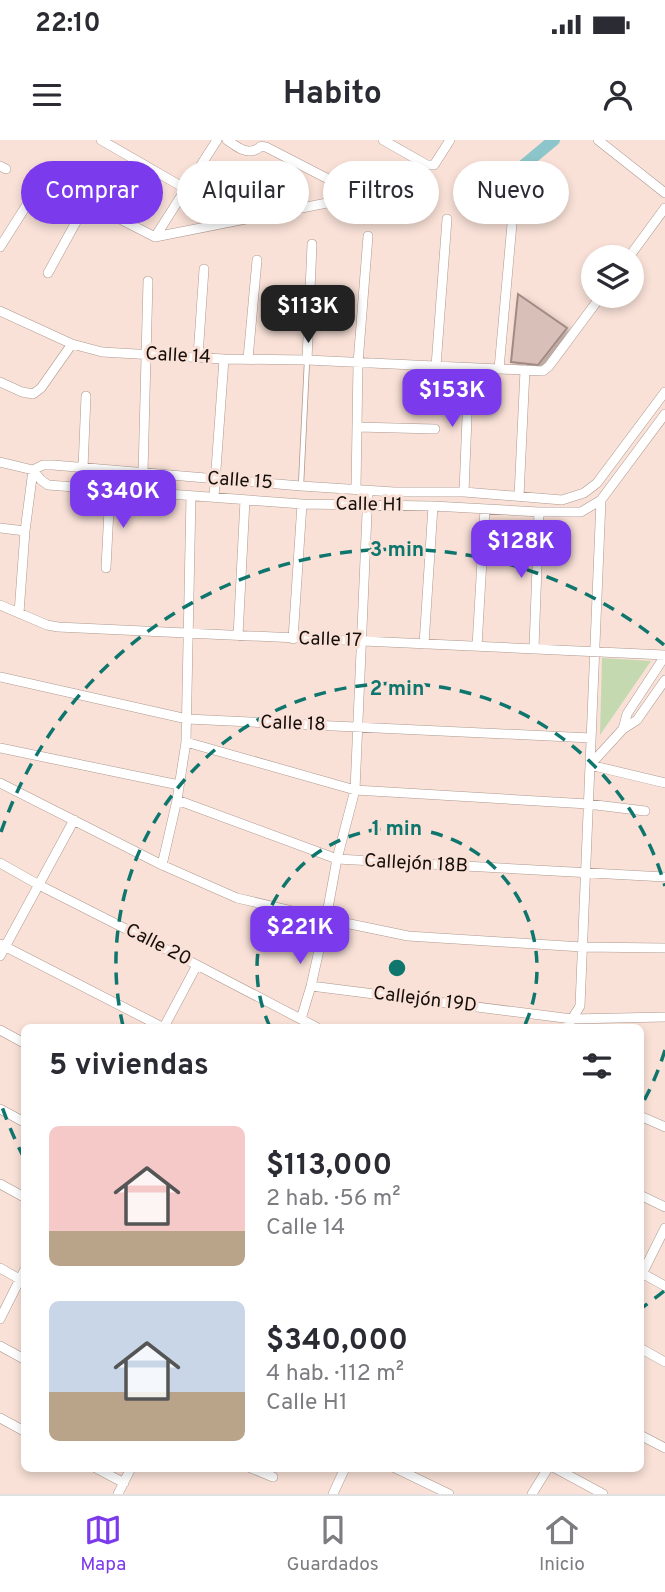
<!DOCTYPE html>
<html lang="es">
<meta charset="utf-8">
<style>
:root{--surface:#fff;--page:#f2f2f3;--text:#2b2b33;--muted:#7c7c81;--line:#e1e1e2;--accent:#7c3aed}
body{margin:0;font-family:Overpass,sans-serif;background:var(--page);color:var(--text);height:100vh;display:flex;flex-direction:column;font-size:26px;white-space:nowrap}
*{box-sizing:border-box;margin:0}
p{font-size:23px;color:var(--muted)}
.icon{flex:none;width:38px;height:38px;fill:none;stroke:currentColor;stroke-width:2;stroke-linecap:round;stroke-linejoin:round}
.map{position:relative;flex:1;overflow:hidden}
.panel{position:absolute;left:21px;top:884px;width:623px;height:448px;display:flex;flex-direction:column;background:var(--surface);border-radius:10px;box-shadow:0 4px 10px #0003}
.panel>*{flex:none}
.hud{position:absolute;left:21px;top:21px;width:623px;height:63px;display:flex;gap:14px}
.buttons{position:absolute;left:581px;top:105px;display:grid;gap:14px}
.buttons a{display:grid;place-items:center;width:63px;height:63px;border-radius:50%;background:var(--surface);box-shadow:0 4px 10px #0003;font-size:35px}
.price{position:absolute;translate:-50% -60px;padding:0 16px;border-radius:14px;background:var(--accent);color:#fff;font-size:23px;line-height:46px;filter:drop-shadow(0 2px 4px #0008)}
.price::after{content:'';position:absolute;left:50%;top:42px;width:21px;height:16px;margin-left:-10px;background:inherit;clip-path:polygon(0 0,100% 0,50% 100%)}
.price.current{background:#222;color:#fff}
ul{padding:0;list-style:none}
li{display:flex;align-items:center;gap:21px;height:175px;padding:0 28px}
li span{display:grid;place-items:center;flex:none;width:196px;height:140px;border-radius:10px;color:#555}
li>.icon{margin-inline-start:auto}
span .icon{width:84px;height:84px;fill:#fffc;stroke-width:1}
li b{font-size:30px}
h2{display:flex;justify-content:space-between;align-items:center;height:84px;padding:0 28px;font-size:30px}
.pill{padding:0 24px;border-radius:32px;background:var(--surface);box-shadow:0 4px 10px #0003;font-size:24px;line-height:63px}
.pill.current{background:var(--accent);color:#fff}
.status{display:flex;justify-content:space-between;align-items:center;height:49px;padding:0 35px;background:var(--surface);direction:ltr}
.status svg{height:19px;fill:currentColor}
header{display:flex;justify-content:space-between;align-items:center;height:91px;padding:0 28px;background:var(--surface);font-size:32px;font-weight:700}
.dock{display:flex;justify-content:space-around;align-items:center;height:98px;border-top:2px solid var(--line);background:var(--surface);font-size:19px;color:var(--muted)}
.dock a{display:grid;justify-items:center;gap:4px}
.dock .current{color:var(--accent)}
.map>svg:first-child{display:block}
</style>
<div class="status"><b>22:10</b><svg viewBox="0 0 49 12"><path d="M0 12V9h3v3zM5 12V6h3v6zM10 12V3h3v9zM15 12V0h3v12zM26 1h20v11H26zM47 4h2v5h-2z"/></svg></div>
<header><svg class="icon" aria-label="menu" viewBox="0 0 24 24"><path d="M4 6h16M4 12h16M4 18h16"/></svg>Habito<svg class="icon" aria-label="person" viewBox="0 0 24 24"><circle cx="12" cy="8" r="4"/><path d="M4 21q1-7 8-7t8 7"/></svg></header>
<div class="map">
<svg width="665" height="1354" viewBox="0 0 665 1354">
<defs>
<filter id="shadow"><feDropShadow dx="4.5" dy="4.5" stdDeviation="3.5" flood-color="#0004"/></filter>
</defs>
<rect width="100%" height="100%" fill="#f9e1d7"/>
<!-- green -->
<path fill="#c5d9b1" d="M602,518L651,521L600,595Z"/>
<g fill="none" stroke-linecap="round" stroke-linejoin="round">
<!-- canal -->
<path stroke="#8cc6ca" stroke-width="12" d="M510,34L519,29L554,0"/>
</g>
<!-- building -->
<path fill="#d8c0b9" stroke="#a08a83" stroke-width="2" filter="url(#shadow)" d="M518,154L567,188L538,225L511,222Z"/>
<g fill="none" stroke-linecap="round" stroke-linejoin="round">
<!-- lane casing -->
<g stroke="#ae998f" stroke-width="6">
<path id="lane" d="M301,345L307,221"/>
</g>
<!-- street casing -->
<g stroke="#ae998f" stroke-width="10">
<path id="street" d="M101,0L186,49
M383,0L427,25H434L450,0
M598,0L665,53
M0,26L6,29
M155,97L332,62L340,58L344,54L342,48L334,42L266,7C255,6 265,6 255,10C244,14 235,5 227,0
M155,97L217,0
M0,107L47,33L87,62L155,97
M629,117L665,68
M48,133L87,62
M0,171L72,204L102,212L224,219L307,220L543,231L549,226L601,156
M198,216L204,129
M248,219L257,120
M307,220L312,104
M436,226L447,79
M499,229L516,39
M0,242L22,252L33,254L41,248L72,204
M357,287L435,289
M0,322L33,330L43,325H53L301,346L394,352H464L562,360L584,353L597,343L665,252
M83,328L86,256
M33,330L41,340L48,345L302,364L433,366L539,372H581L601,360L665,274
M143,333L148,141
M356,349L358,223L368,96
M368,350L355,650L337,719L326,779L408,796L582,807L665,808
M464,352L469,228
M519,356L525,230
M214,357L224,219
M0,388L25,391
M106,428L110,350
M0,465L47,485L58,487L665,515
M19,473L25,391L33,330
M238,496L245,360
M293,499L302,364
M424,504L433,366
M477,506L485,369
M534,508L539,372
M0,537L187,579L591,598
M665,540L637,580L623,589L590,625L665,643
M623,589L627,574L665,516
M186,602L355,650L588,664L645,671
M0,608L179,645
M0,643L162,725L237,758L326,779L311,846L301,879
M177,660L337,719L665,737
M0,723L39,745L197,825L316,887
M162,725L177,660L186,602L191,356
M0,804L162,887
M0,816L74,680
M311,846L572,879L665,877
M164,887L197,825
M567,887L580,866L601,360
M0,890L24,903
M0,969L24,982
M640,976L665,987
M0,1044L24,1057
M640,1055L665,1067
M0,1128L23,1141
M640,1132L665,1146
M640,1138L665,1088
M0,1179L24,1131
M0,1206L24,1219
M640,1208L665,1222
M0,1278L24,1291
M640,1295L665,1308
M96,1328L124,1343
M251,1328L273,1337
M395,1328L449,1354
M555,1328L603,1354
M118,1354L131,1328
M333,1354L345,1328
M532,1354L548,1328"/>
</g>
<!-- lane -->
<use href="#lane" stroke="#fff" stroke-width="4.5"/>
<!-- street -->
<use href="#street" stroke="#fff" stroke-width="9"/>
</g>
<!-- distance rings -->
<g fill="none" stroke="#0f766e" stroke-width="3.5" stroke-dasharray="12 9">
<path d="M270 887A140 140 0 1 1 524 887"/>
<path d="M665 910A280 280 0 0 1 641 966M123 886A280 280 0 0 1 665 746"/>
<path d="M664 1151A419 419 0 0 1 643 1167M24 1018A419 419 0 0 1 1 964M1 692A419 419 0 0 1 664 505"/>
</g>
<g text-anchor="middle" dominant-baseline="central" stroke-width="6" stroke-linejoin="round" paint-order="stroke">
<!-- street labels -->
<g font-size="19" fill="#150e0a" stroke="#f9e1d7">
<text transform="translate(178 216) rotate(3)">Calle 14</text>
<text transform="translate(240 341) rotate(4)">Calle 15</text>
<text transform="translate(369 365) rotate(1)">Calle H1</text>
<text transform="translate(330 500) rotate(2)">Calle 17</text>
<text transform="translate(293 584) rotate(2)">Calle 18</text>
<text transform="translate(416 724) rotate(3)">Callejón 18B</text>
<text transform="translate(158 805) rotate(27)">Calle 20</text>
<text transform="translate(425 860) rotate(7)">Callejón 19D</text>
</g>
</g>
<circle cx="397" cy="828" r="10" fill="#0f766e" stroke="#f9e1d7" stroke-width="3.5"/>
<g font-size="21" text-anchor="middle" font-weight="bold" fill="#0f766e" stroke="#f9e1d7" stroke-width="6" stroke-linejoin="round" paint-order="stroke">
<text x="397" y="416">3 min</text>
<text x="397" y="555">2 min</text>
<text x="397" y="695">1 min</text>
</g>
</svg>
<div class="buttons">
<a><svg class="icon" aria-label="layers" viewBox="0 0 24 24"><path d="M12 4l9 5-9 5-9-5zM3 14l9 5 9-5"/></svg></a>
</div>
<b class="price current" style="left:308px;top:205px">$113K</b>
<b class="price" style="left:452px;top:289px">$153K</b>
<b class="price" style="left:123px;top:390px">$340K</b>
<b class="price" style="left:521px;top:440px">$128K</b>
<b class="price" style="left:300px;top:826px">$221K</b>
<div class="hud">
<a class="pill current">Comprar</a>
<a class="pill">Alquilar</a>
<a class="pill">Filtros</a>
<a class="pill">Nuevo</a>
</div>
<section class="panel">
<h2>5 viviendas<svg class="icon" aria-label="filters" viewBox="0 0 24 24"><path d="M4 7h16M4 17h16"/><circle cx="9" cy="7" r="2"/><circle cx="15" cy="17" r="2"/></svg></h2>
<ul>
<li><span style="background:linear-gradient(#f6c9c9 75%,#b9a48a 0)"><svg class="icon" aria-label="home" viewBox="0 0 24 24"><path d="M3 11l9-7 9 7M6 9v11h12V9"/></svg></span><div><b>$113,000</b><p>2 hab. · 56 m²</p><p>Calle 14</p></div></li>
<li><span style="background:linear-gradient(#c9d6e8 65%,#b9a48a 0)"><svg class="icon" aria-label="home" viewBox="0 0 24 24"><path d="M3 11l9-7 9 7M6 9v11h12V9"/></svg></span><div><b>$340,000</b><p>4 hab. · 112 m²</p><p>Calle H1</p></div></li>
</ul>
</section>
</div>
<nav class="dock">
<a class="current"><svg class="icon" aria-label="map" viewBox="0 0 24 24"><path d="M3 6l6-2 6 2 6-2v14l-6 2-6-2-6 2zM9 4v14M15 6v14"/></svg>Mapa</a>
<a><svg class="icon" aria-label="saved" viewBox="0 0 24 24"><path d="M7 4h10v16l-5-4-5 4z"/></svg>Guardados</a>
<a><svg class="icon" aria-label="home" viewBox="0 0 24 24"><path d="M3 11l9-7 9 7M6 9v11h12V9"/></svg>Inicio</a>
</nav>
